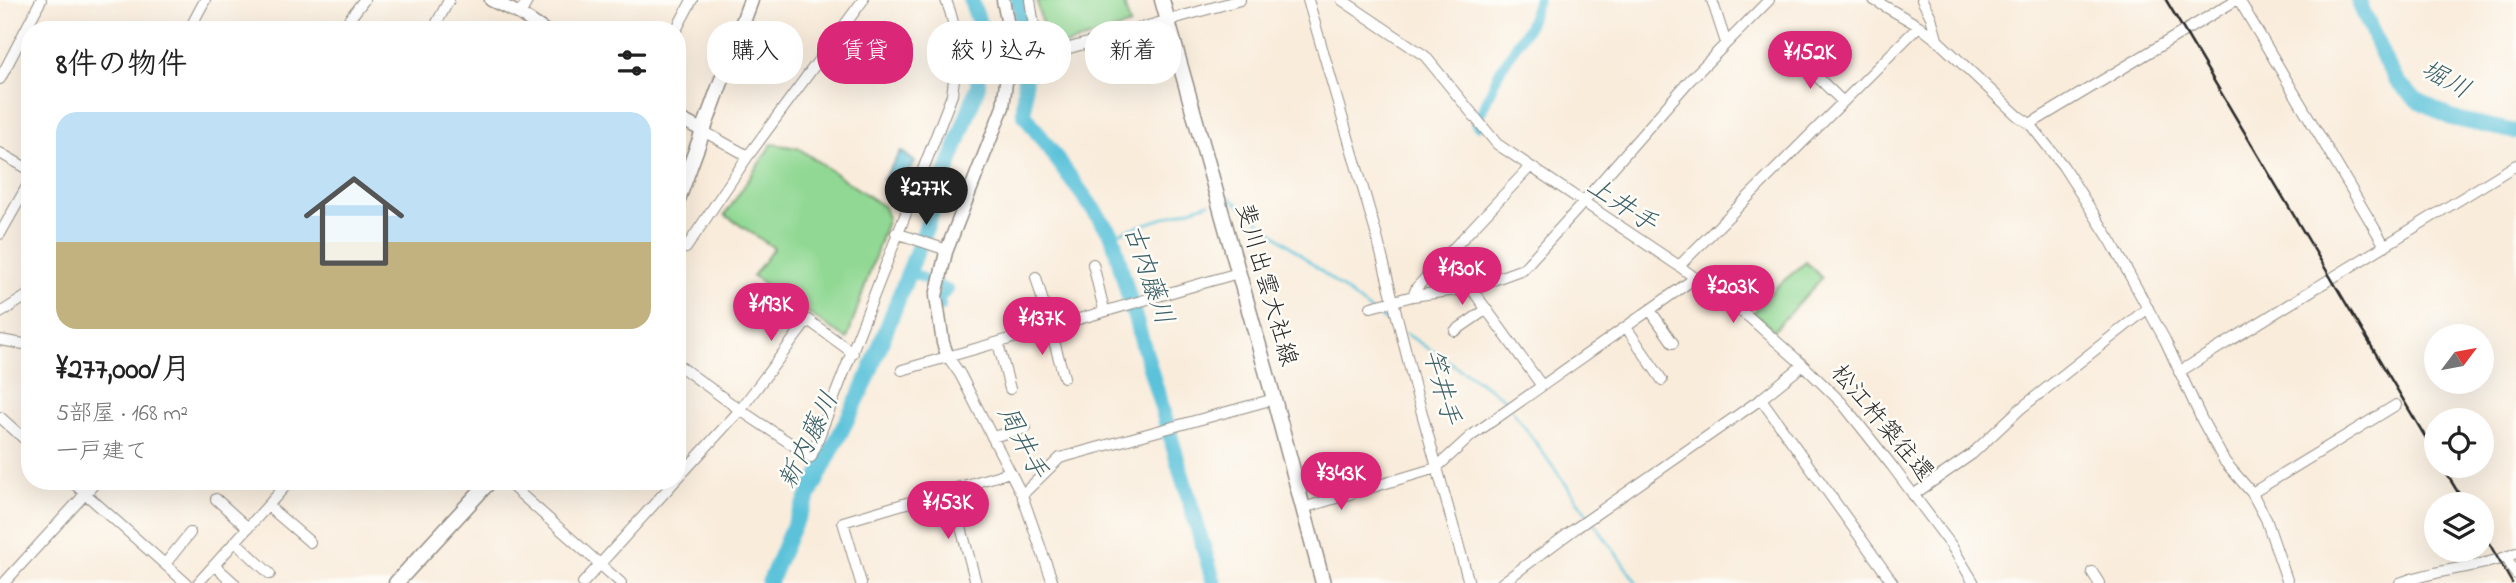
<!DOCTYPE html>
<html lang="ja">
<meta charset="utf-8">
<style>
:root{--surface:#fff;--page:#f2f2f2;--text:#222;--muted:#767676;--accent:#db2777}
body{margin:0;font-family:"Indie Flower","Klee One",sans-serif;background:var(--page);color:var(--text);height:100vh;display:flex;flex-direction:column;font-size:26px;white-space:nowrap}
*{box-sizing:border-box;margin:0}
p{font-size:23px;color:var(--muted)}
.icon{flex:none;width:38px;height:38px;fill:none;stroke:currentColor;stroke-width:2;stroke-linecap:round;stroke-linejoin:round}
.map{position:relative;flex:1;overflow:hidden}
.drawer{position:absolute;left:21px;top:21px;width:665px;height:469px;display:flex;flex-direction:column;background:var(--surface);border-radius:28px;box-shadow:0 7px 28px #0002}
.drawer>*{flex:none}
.top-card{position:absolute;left:707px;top:21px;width:665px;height:63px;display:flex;gap:14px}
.needle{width:46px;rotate:58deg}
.buttons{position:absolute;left:2424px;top:324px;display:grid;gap:14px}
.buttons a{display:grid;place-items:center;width:70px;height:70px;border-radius:50%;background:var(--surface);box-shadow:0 7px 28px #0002;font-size:35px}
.price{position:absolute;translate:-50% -60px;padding:0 16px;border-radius:24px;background:var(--accent);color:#fff;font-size:23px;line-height:46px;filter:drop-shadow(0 2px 4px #0008)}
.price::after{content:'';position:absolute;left:50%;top:42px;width:21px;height:16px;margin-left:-10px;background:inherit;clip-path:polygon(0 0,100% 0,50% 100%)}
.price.on{background:#222;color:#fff}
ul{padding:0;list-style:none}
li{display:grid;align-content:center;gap:14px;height:371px;padding:0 35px}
li span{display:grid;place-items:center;height:217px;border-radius:21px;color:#555}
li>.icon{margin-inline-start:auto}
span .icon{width:126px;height:126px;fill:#fffc;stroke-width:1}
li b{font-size:30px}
h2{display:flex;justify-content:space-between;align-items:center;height:84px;padding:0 35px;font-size:30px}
.tag{padding:0 24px;border-radius:28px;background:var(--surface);box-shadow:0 7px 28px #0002;font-size:24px;line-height:63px}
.tag.on{background:var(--accent);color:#fff}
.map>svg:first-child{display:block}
</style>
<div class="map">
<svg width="2516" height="583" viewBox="0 0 2516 583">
<rect width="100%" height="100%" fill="#fdfcf7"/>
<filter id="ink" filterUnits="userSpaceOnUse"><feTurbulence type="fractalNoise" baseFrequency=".0143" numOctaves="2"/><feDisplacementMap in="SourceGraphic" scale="14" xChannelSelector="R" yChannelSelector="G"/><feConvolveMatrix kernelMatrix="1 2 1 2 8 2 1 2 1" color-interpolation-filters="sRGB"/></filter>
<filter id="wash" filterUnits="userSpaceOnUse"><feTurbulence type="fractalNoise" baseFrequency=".00686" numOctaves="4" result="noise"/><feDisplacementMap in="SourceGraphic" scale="28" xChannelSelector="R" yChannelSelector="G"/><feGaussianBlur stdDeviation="1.57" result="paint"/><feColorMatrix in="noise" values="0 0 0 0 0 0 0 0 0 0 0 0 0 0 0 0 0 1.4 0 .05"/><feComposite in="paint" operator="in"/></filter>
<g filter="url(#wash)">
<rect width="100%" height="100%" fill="#f9ecdb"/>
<!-- green -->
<path fill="#90d893" stroke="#5e825f" stroke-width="2" d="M1037,0H1123L1130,25L1047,51Z
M772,144L798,148L884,207L888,218L847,339L753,276L774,248L725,215Z
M1806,262L1822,278L1774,330L1753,313L1775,288Z"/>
<!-- water -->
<path fill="#5cc2da" stroke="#447682" stroke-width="2" d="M901,151L915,162L897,189L883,180Z"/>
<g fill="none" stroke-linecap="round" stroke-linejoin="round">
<!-- stream -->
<path stroke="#5cc2da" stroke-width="2.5" d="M1229,197L1367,308L1396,327
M1112,235L1209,203
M1405,333L1504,398L1508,404
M1512,410L1588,515
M1592,520L1637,583"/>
<!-- canal -->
<path stroke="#5cc2da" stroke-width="10" d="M1478,126L1476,124L1499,72L1528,27L1538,0
M908,271L949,290L940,298L941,307"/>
<!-- river -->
<path stroke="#5cc2da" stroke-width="16" d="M1018,0L1021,10L1025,64L1024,114L1112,235L1128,294L1214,583
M2358,0L2385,61L2399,84L2416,99L2451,118L2516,132
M769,583L790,533L865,384L933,210L978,86L979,23L971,0"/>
</g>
</g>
<g filter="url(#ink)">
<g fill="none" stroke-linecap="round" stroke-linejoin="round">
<!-- minor casing -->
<g stroke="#928c83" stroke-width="12">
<path id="minor" d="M1030,0L1036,39L1034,58
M1308,0L1376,233L1415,388L1469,583
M1342,0L1425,56L1497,144L1679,266L1750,318L1803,365L1842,403L1892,466L1951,545L1974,583
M1712,0L1726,43
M1874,0L1919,26L1937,40L2018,116L2030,124L2063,166L2111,241L2165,340L2202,420L2225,462L2252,493L2266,519L2288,583
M1922,0L1931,17L1937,39
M2239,0L2385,246
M520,14L528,0
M189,30L205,0
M341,30L364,0
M433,30L449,0
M676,30L692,0
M1010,58H1034L1240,0
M1799,59L1843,102
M956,63H1009
M0,79L41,0
M2030,124L2236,0
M703,131L748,156
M0,153L30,170
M1583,202L1689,81L1769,0
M896,233L941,248L946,252
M0,234L30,181
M677,244L686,248L748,156L863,0
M1093,264L1104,310
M1679,266L1919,26
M1036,277L1064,377
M1471,288L1542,386
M1413,296L1471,288L1523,269L1583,203
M1371,307L1413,296L1417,287L1529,168
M1650,310L1673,343
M0,313L30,294
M1626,327L1662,380
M1455,331L1487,309
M0,340L30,345
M998,343L1010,389
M948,357L960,374L1022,495L1053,583
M677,364L740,410L808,320L853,353
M902,370L1238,273
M2179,372L2516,165
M1761,399L1893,583
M0,417L30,444
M992,437L1026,428
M677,479L740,410L811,457L952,95C957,58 960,35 946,0
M71,481L186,583
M506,481L621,583
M951,490L976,583
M2252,493L2396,405
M1022,495L1060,458L1274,399
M1913,495L1972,454L2020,409L2148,308
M216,499L248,528
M268,506L310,542
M1303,508L1436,468L1471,436L1695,278
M236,542L270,574
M2506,557L2516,574
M165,564L190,533
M214,565L234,583
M2092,572L2099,583
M4,583L97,481
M198,583L290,481
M583,583L675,481
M861,583L843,522L1010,472
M1502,583L1576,528L1761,399L1803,365
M2400,583C2438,568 2479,569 2516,553"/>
</g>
<!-- tertiary casing -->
<g stroke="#928c83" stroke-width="15">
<path id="tertiary" d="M491,0L520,14L544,30
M677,117L703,131
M948,357L943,343L936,296L946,252L1003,107L1011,41L1003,0"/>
</g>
<!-- secondary casing -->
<g stroke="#928c83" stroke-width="17">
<path id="secondary" d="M1162,0L1274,399L1323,583
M677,202L751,0
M396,583L490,481"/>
</g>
<!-- minor -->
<use href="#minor" stroke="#fff" stroke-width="10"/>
<!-- tertiary -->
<use href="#tertiary" stroke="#fff" stroke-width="12"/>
<!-- secondary -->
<use href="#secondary" stroke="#fff" stroke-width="14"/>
<!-- rail -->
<path stroke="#2b2b2b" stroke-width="2.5" d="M2166,0L2436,455
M2442,466L2465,504
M2482,531L2512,583"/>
</g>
</g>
<g text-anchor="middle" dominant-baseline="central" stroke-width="5" stroke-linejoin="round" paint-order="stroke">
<!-- street labels -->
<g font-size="24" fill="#2b2b2b" stroke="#fdfcf7">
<text transform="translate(1265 285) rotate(74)">斐川出雲大社線</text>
<text transform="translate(1881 424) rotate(50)">松江杵築往還</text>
</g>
<!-- water labels -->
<g font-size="26" font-style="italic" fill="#3c6068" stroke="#fdfcf7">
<text transform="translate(2445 81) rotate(29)">堀川</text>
<text transform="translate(1621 206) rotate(34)">上井手</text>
<text transform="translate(1147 275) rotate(71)">古内藤川</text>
<text transform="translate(1440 387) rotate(75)">竿井手</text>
<text transform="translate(810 441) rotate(-64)">新内藤川</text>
<text transform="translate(1021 443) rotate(63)">周井手</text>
</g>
</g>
</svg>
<div class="buttons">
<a><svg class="needle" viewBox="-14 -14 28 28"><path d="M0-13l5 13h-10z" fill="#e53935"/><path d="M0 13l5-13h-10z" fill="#767676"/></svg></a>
<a><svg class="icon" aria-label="locate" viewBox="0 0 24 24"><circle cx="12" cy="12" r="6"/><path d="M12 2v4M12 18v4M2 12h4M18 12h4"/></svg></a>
<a><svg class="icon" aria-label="layers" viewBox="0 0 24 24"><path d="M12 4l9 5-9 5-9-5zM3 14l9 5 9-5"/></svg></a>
</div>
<b class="price" style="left:1810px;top:91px">¥152K</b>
<b class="price on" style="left:926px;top:227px">¥277K</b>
<b class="price" style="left:1462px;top:307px">¥130K</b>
<b class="price" style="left:1733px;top:325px">¥203K</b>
<b class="price" style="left:771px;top:343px">¥193K</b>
<b class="price" style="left:1042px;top:357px">¥137K</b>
<b class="price" style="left:1341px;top:512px">¥343K</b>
<b class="price" style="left:948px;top:541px">¥153K</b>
<div class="top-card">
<a class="tag">購入</a>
<a class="tag on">賃貸</a>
<a class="tag">絞り込み</a>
<a class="tag">新着</a>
</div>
<section class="drawer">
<h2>8件の物件<svg class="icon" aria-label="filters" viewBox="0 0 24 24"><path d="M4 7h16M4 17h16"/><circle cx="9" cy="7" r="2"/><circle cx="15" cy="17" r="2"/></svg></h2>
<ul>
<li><span style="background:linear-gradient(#bfe0f5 60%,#c2b280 0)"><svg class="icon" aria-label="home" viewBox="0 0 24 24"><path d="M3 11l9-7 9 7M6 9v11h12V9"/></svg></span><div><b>¥277,000/月</b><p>5部屋 · 168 m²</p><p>一戸建て</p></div></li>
</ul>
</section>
</div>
